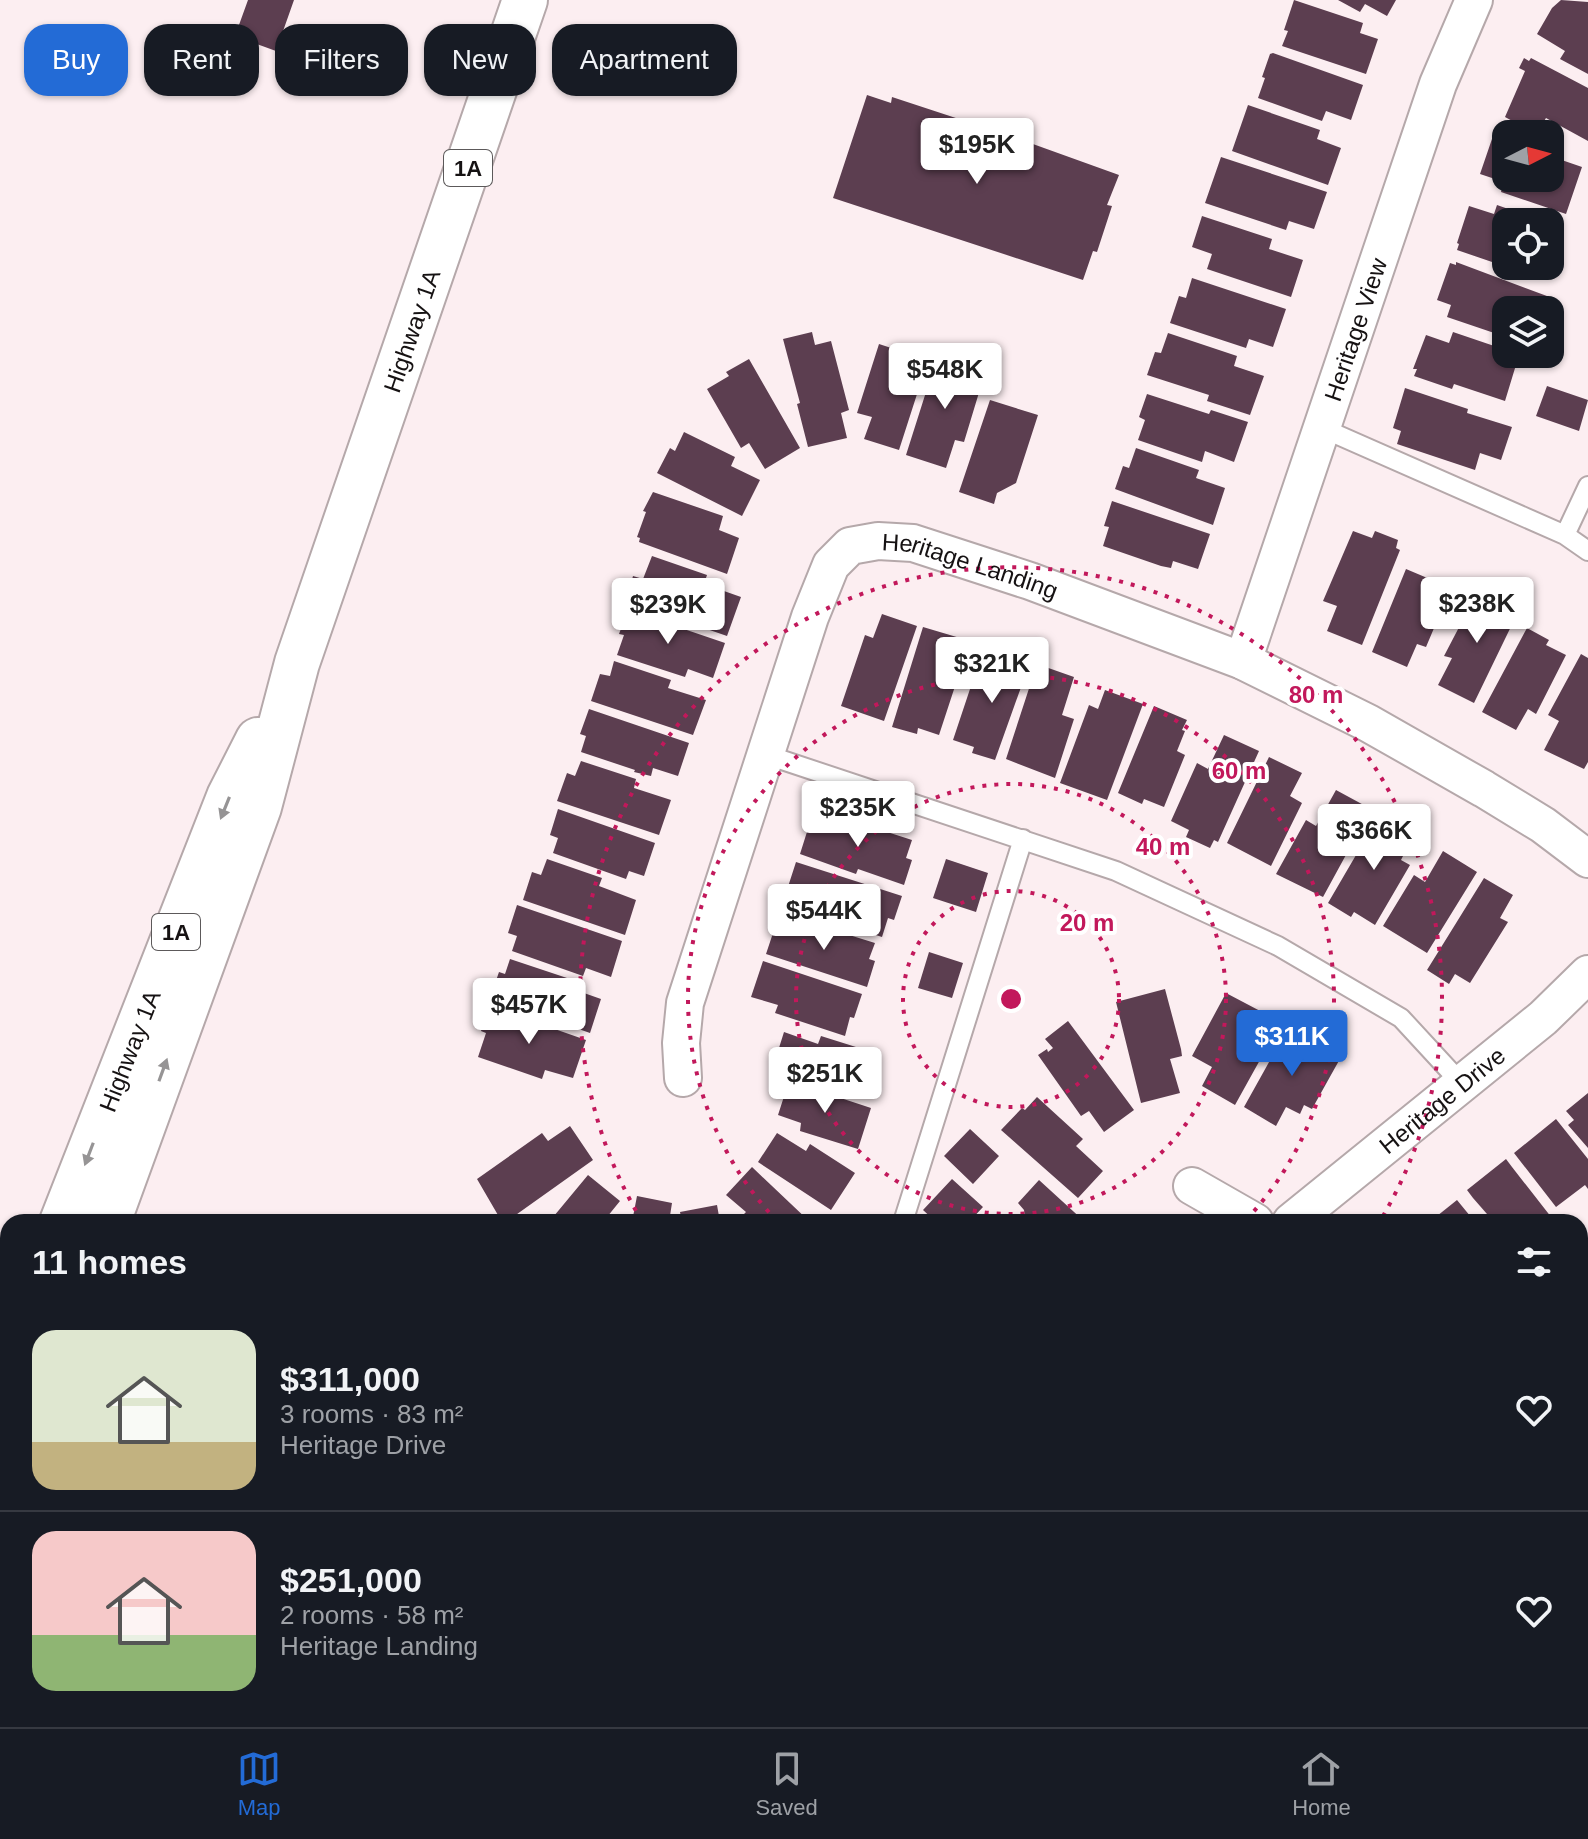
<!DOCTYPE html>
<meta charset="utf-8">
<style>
:root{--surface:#171b24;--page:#20242c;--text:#f1f3f6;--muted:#9ea1a6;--line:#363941;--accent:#236bd6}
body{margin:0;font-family:Helvetica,sans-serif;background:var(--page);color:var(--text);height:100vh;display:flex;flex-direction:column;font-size:30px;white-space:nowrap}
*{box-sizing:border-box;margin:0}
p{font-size:26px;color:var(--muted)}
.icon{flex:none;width:44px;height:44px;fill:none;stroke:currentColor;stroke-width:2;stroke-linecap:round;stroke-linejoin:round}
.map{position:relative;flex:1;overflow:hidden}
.sheet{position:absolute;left:0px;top:1214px;width:1588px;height:514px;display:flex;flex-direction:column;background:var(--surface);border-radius:24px 24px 0 0;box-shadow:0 2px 6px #0004}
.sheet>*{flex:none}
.hud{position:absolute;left:24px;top:24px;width:800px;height:72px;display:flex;gap:16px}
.needle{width:52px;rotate:84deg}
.fabs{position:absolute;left:1492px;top:120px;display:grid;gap:16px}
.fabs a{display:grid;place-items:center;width:72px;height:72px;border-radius:16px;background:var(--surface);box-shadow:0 2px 6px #0004;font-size:40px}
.price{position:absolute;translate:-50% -68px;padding:0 18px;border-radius:8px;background:#fff;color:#222;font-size:26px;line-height:52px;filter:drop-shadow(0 2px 4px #0008)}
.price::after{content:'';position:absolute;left:50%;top:48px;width:24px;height:18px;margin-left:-12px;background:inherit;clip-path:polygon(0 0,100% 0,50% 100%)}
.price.active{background:var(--accent);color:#fff}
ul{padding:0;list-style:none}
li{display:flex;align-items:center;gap:24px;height:200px;padding:0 32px}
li+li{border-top:2px solid var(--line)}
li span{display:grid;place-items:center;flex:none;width:224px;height:160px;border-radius:24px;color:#555}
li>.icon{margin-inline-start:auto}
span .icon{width:96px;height:96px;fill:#fffc;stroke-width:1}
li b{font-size:34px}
h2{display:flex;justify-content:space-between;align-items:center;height:96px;padding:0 32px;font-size:34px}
.pill{padding:0 28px;border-radius:24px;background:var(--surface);box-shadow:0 2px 6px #0004;font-size:28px;line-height:72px}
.pill.active{background:var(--accent);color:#fff}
.tab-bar{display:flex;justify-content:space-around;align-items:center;height:112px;border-top:2px solid var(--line);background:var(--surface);font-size:22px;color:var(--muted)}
.tab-bar a{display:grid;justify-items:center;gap:4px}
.tab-bar .active{color:var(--accent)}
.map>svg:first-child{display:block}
</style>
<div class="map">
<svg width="1588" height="1727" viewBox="0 0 1588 1727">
<rect width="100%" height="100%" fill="#fceef1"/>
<!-- building -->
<path fill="#5c3e50" d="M248,0H294L276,51L235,36Z
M1294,0L1363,23L1360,33L1378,39L1366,74L1282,46L1288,31L1284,30Z
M1338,0H1396L1387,16L1365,4L1360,12Z
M1561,0L1588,2V74L1560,59L1565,51L1537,34L1552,8Z
M1273,53L1363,85L1351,120L1326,111L1322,121L1258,98L1265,78L1262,77L1270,54Z
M1524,58L1529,61L1531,58L1588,88V141L1546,118L1536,134L1505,117L1525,71L1519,68Z
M867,95L891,103L892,97L968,122L967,126L1018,143L1019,139L1119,175L1107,205L1112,206L1097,252L1093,251L1083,280L833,198Z
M1248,105L1320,130L1317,139L1341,148L1328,185L1232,151Z
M1497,134L1506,138V178H1550V156L1582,167L1566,214L1501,192L1504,182L1480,174L1493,136L1496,138Z
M1221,157L1327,192L1314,229L1289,221L1286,230L1205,203Z
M1497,205L1545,222H1506V259L1497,256L1495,263L1457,250L1459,244L1457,243L1469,206L1494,214Z
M1202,216L1272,239L1269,249L1303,260L1291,297L1207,269L1212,254L1192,247Z
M1550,223L1562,227L1549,274L1528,266H1550Z
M1456,262L1555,299L1552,310H1506V337L1447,317L1451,305L1437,300L1450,263L1456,265Z
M1192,278L1286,309L1273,347L1249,339L1246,348L1170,323L1179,296L1186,298Z
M812,332L815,345L831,341L849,410L841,413L847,438L808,447L797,404L800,403L783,339Z
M1453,332L1506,350V354L1519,355L1505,401L1454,384L1452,389L1414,376L1417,369H1413L1426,335L1449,343Z
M1168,333L1237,356L1234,366L1264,376L1250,415L1207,401L1209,395L1147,375L1155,352L1161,353Z
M879,344L928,360L899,450L864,439L872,417L857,413Z
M939,351L964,359L961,369L984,376L964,442L955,440L946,468L906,455Z
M749,359L800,448L765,469L749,443L741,448L707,389L729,376L726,372Z
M1547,386L1588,400L1579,431L1536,416Z
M1405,388L1468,409L1467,413L1512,427L1501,460L1480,453L1475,470L1397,444L1401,431L1393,428Z
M1147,394L1209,414L1211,410L1248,422L1234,462L1205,451L1202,462L1138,440L1145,420L1139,417Z
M990,400L1038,415L1016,483L997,493L994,504L959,492Z
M684,432L735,457L731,466L760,480L742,516L657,473L670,448L675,451Z
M1136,448L1199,470L1196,478L1225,488L1213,525L1115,489L1123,466L1129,468Z
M653,492L723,516L719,530L739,538L727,574L639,542L640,538L637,537L646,512L643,511Z
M1112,501L1210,534L1198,569L1173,561L1171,568L1161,566L1103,546L1109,527L1104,526Z
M1353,531L1372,538L1375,531L1398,540L1396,548L1400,550L1362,645L1327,631L1337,606L1323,601Z
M652,556L707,575L704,584L741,597L727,636L626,601L633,576L643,579Z
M1406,569L1451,588L1426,647L1417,644L1407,667L1372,652Z
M1479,589L1519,610L1474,703L1438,685L1452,658L1444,656Z
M628,610L725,643L713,678L688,669L685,677L617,655L624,635L619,634Z
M882,614L917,626L884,721L841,706L865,635L873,638Z
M923,627L960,638L950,668L960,671L939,735L918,728L917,734L892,727Z
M1527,628L1549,640L1546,645L1566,655L1536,714L1528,709L1516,730L1482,712Z
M993,650L1030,662L995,760L972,753L974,747L953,740L972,683L981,686Z
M1581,654L1588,658V762L1584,769L1544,750L1559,721L1548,715Z
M614,661L671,680L668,688L706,700L693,735L591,701L600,674L610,676Z
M1037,664L1074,677L1062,715L1074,719L1055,778L1006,759Z
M1105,690L1143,704L1107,800L1060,783L1089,705L1098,709Z
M1154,706L1187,720L1182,730L1185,731L1177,751L1185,755L1164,807L1144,799L1142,804L1118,793Z
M589,709L689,743L678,776L653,768L651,776L634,772L635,770L581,752L586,736L580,734Z
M1224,735L1259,751L1218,842L1214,840L1210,848L1186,837L1189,830L1171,821L1197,763L1208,769Z
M1269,757L1302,773L1290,796L1302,803L1271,866L1227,843Z
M581,761L636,779L634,788L671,800L659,835L557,801L567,773L575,776Z
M1336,790L1371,809L1323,897L1276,874L1306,820L1316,826Z
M558,809L655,843L644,876L629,871L626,879L553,853L558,838L550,835Z
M1380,814L1414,834L1401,860L1410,865L1375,925L1354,912L1351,917L1328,903Z
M812,816L851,829L853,821L912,840L906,858L912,860L904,885L858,869L856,874L800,854Z
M1443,851L1477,872L1427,953L1383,926L1414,875L1425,882Z
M547,859L602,878L599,886L636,900L625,935L523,900L532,872L541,875Z
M946,859L988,873L976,912L933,898Z
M796,862L902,896L894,920L888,918L882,937L810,914L813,905L785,896Z
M1484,878L1513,895L1500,918L1508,922L1470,983L1455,974L1449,984L1427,970Z
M517,905L622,941L611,977L586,968L583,976L512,951L517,936L508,933Z
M777,921L815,933L817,925L875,943L869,959L875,961L867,987L766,954Z
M929,952L963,963L952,998L918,988Z
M510,959L567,978L564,986L601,999L590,1033L490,998L499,972L505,974Z
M763,961L862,994L854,1018L850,1017L845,1036L775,1013L778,1005L751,997Z
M1165,989L1181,1049L1182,1056L1170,1059L1180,1093L1141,1103L1116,1002Z
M1226,993L1281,1022L1235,1105L1202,1086L1212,1067L1192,1056Z
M489,1006L586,1040L573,1078L545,1070L542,1079L478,1057L486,1033L481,1031Z
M1068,1021L1134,1110L1104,1132L1089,1111L1081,1116L1038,1055L1047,1049L1048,1052L1053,1048L1045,1039Z
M1288,1028L1341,1057L1312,1109L1304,1105L1300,1114L1286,1107L1276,1126L1244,1107Z
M784,1032L818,1044L821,1036L875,1053L870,1069L877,1071L868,1097L773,1067Z
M789,1081L871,1108L858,1149L800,1131L801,1123L778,1115Z
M1588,1093V1148L1568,1125L1574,1120L1566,1111Z
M1037,1097L1083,1139L1076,1146L1103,1171L1078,1198L1001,1130L1022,1108L1025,1110Z
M1556,1119L1588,1159V1189L1585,1185L1556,1207L1514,1153Z
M570,1126L593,1160L506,1222H502L477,1179L542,1133L548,1141Z
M970,1129L999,1156L973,1184L944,1156Z
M777,1133L806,1151L810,1144L855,1173L831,1210L758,1162Z
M1506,1159L1512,1167L1555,1222H1494L1473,1198L1467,1190Z
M752,1167L810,1222H736L746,1212L726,1195Z
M588,1175L620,1201L603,1222H549Z
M952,1179L983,1207L969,1222H936L923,1210Z
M1039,1180L1085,1222H1021L1025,1218L1024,1210L1018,1203Z
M637,1196L672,1203L669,1222H632Z
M1457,1200L1475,1222H1434L1432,1220Z
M717,1205L720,1222H682L680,1212Z
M1582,1243L1588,1250V1285L1580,1291V1245Z
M1588,1388V1437L1580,1428V1395Z
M1580,1449L1588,1459V1520L1580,1512Z
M223,1720H298L296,1727H220Z
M397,1720H480L477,1727H395Z
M520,1720H535L555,1727H518Z
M705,1720H783L781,1727H702Z
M988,1720H1067L1064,1727H1002Z
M1272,1720H1322L1332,1727H1266Z
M1346,1720H1383L1378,1727H1355Z"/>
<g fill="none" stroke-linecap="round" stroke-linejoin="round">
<!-- service casing -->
<g stroke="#b5a8aa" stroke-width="22">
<path id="service" d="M1322,428L1565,535L1588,486
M1565,535L1588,551
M764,754L1116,871L1278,946L1401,1018L1461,1083
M903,1222L1023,839
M1580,1322L1588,1316
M346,1727L348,1720
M658,1727L661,1720
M1169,1727L1174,1720"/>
</g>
<!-- minor casing -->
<g stroke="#b5a8aa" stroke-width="40">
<g id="minor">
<path id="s1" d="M1243,661L1438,84L1474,0"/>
<path id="s2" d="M683,1078L681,1043L685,1003L810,617L831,565L850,546L878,541L913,543L1030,581L1243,661L1368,723L1484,789L1543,825L1588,859"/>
<path d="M1192,1186L1255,1222"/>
<path id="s3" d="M1291,1222L1543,1018L1588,974"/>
<path d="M1580,1616L1588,1626"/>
<path d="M883,1727L886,1720"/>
<path d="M1487,1727L1494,1720"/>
</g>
</g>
<!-- primary casing -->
<g stroke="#b5a8aa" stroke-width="48">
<g id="primary">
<path id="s4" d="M62,1222L229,797L258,740"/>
<path id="s5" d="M108,1222L259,807L297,663L525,0"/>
<path d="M0,1393L8,1371"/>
<path d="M0,1524L8,1501"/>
</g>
</g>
<!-- service -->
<use href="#service" stroke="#fff" stroke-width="18"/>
<!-- minor -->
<use href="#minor" stroke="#fff" stroke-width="36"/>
<!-- primary -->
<use href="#primary" stroke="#fff" stroke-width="44"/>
</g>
<!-- one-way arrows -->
<defs><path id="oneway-solid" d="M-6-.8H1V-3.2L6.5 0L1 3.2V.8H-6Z" transform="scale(2)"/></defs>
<g fill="#969495">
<use href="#oneway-solid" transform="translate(225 808) rotate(112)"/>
<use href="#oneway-solid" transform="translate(163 1070) rotate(-70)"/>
<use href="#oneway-solid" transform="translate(89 1154) rotate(111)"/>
</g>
<!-- distance rings -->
<g fill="none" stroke="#c2185b" stroke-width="4" stroke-dasharray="4 8">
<circle cx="1011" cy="999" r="108"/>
<circle cx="1011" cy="999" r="215"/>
<path d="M777 1221A323 323 0 1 1 1245 1221"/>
<path d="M642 1221A431 431 0 1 1 1380 1221"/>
</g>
<g text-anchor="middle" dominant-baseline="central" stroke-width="8" stroke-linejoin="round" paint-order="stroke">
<!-- shield labels -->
<g fill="#fff" stroke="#5c595a" stroke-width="2">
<rect x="444" y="150" width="48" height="36" rx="6"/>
<rect x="152" y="914" width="48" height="36" rx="6"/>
</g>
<g font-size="22" font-weight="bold" fill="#161213">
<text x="468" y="168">1A</text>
<text x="176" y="932">1A</text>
</g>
<!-- street labels -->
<g font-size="24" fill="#161213" stroke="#fff">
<text stroke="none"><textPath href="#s1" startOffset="350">Heritage View</textPath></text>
<text stroke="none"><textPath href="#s5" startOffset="942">Highway 1A</textPath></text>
<text stroke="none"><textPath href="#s2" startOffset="688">Heritage Landing</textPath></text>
<text stroke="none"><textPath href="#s4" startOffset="184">Highway 1A</textPath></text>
<text stroke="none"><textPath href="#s3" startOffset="194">Heritage Drive</textPath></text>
</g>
</g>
<circle cx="1011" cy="999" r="12" fill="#c2185b" stroke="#fff" stroke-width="4"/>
<g font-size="24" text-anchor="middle" font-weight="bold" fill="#c2185b" stroke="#fff" stroke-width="8" stroke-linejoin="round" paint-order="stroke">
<text x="1316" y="703">80 m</text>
<text x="1239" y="779">60 m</text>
<text x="1163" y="855">40 m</text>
<text x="1087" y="931">20 m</text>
</g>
</svg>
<div class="fabs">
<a><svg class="needle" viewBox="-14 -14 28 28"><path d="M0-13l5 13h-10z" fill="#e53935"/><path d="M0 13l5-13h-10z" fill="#9ea1a6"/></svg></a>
<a><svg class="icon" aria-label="locate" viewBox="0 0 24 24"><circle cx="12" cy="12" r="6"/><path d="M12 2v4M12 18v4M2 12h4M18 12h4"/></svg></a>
<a><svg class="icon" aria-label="layers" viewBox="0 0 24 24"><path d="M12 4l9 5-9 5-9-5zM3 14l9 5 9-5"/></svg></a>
</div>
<b class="price" style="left:977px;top:186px">$195K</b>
<b class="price" style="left:945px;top:411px">$548K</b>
<b class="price" style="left:1477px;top:645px">$238K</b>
<b class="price" style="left:668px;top:646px">$239K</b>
<b class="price" style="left:992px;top:705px">$321K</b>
<b class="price" style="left:858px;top:849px">$235K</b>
<b class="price" style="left:1374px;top:872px">$366K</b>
<b class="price" style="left:824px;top:952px">$544K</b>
<b class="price" style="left:529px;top:1046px">$457K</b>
<b class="price active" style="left:1292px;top:1078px">$311K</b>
<b class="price" style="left:825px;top:1115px">$251K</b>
<div class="hud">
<a class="pill active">Buy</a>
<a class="pill">Rent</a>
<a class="pill">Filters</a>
<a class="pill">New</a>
<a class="pill">Apartment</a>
</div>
<section class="sheet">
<h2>11 homes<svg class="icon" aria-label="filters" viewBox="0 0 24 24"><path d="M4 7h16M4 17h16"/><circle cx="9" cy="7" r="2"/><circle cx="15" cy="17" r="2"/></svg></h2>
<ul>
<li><span style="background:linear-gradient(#dfe7d0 70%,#c2b280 0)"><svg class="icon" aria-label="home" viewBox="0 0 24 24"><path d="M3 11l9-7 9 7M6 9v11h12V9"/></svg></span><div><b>$311,000</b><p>3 rooms · 83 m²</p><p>Heritage Drive</p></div><svg class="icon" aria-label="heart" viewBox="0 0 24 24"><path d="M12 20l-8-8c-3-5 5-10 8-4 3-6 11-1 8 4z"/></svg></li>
<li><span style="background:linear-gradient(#f6c9c9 65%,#8fb573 0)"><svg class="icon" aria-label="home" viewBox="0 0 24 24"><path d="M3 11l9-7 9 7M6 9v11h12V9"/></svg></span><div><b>$251,000</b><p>2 rooms · 58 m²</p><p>Heritage Landing</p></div><svg class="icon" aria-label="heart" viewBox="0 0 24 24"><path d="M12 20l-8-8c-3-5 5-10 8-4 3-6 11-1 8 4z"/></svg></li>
</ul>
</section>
</div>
<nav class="tab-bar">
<a class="active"><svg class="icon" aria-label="map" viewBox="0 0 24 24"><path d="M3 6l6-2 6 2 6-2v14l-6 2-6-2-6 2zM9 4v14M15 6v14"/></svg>Map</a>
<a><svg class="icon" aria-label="saved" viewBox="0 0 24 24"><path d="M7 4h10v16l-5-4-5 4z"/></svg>Saved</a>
<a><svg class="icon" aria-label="home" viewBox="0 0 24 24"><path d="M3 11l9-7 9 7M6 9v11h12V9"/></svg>Home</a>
</nav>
